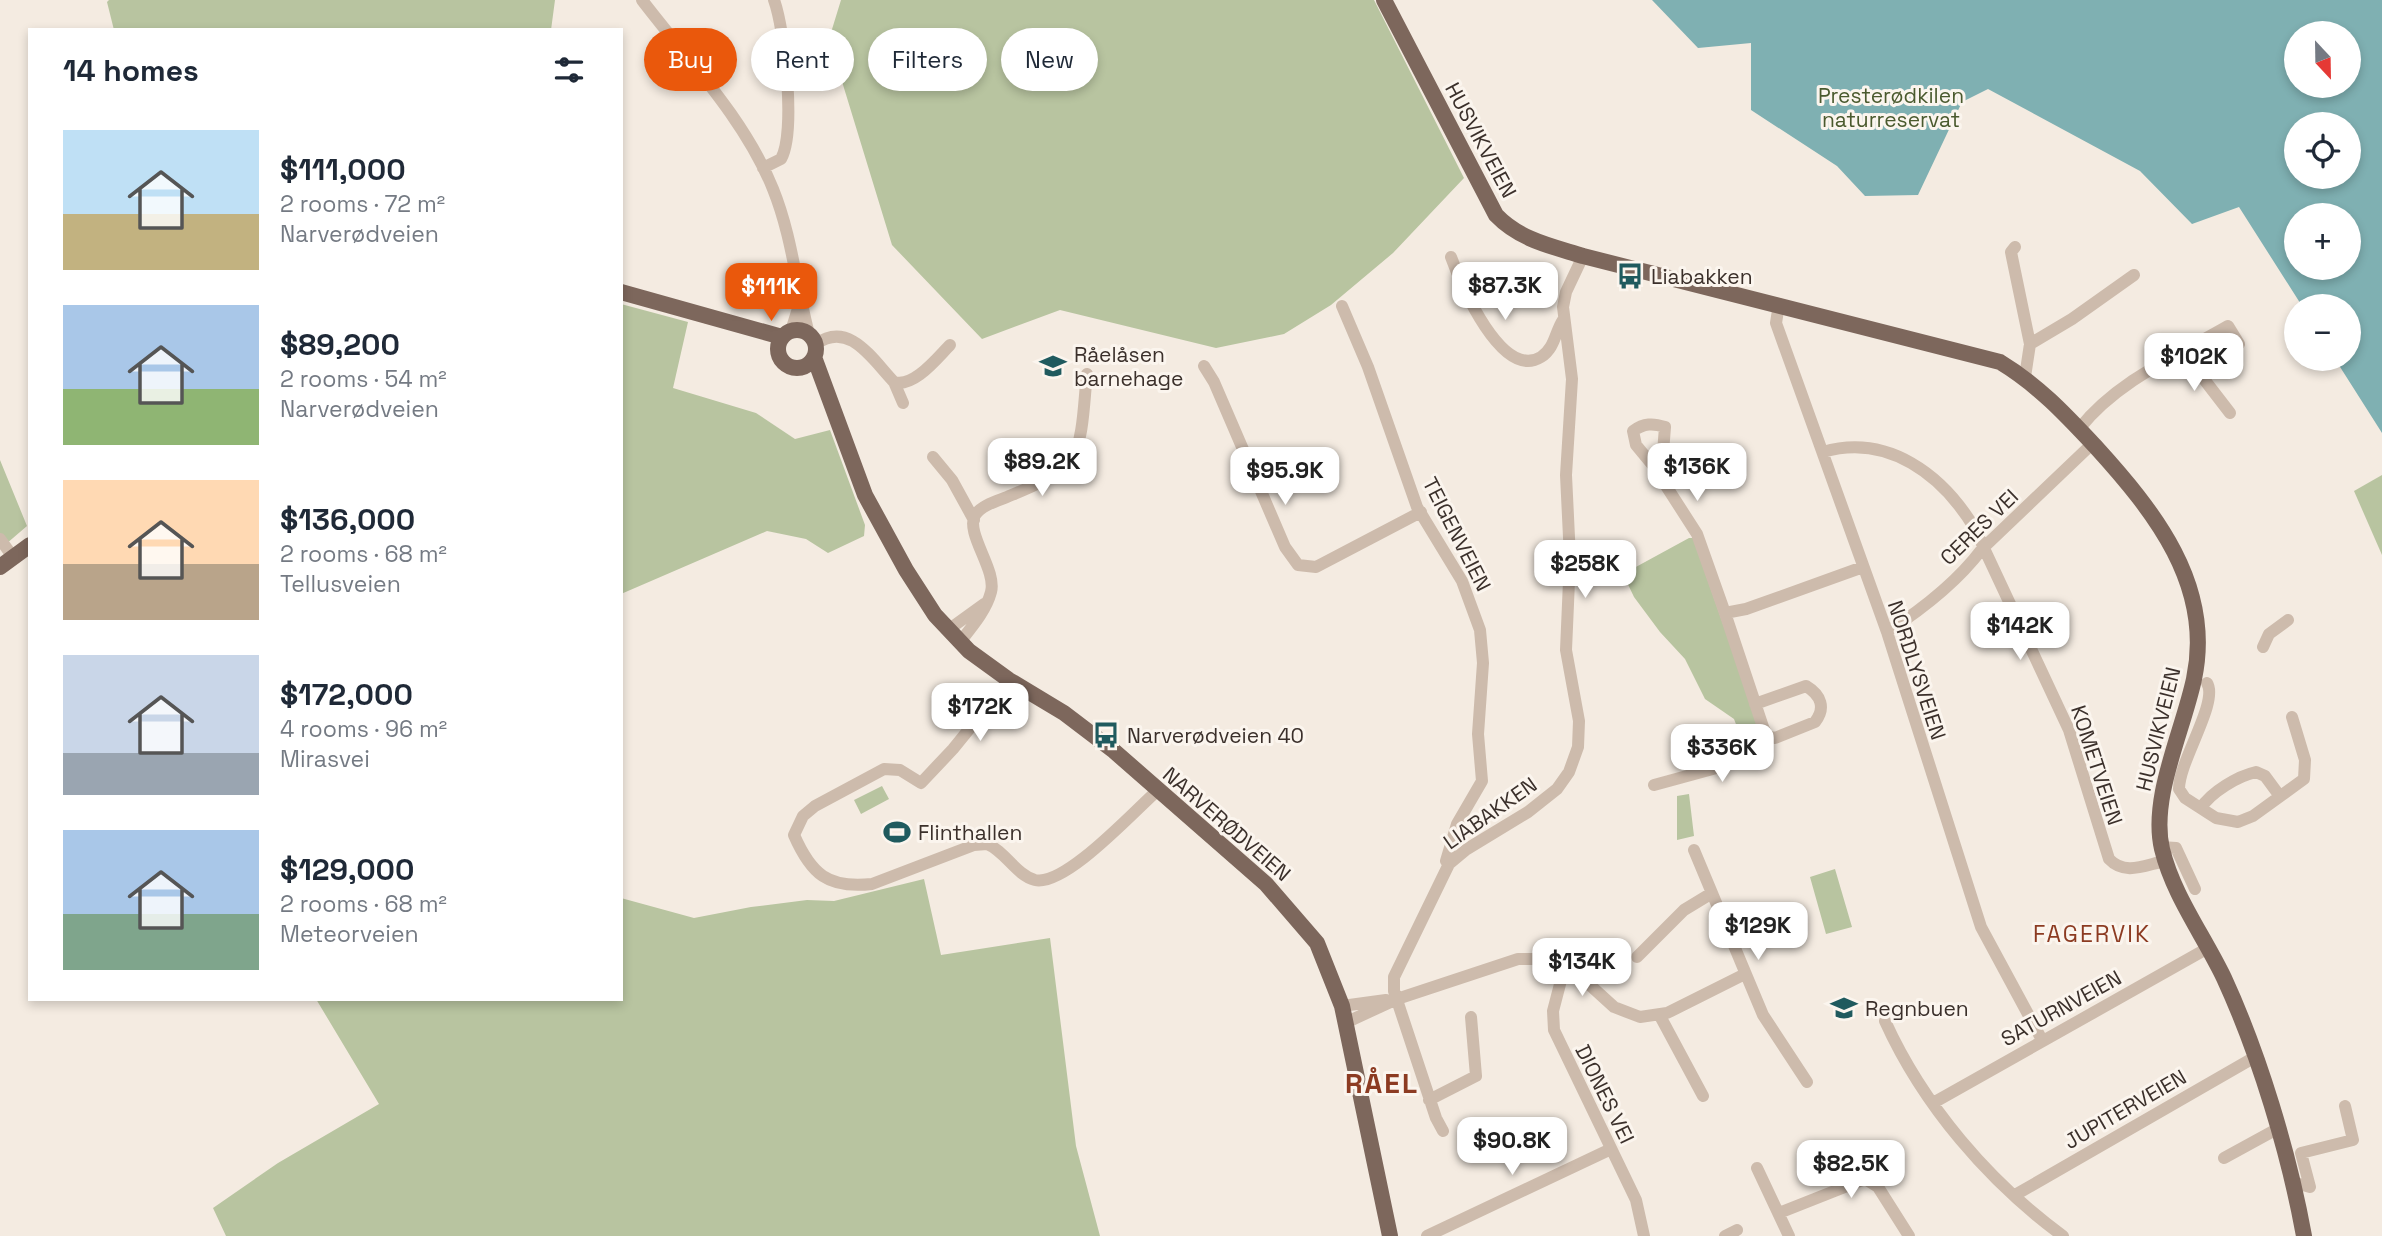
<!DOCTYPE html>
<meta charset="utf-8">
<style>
:root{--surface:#fff;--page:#f6f6f7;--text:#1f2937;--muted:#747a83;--accent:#ea580c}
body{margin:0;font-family:"Space Grotesk",sans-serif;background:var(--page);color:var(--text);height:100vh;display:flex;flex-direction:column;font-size:26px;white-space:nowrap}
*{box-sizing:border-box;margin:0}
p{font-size:23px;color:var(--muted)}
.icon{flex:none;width:38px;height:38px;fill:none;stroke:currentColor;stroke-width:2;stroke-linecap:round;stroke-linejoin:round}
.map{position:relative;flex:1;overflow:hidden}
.panel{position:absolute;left:28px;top:28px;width:595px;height:973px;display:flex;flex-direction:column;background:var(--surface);border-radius:0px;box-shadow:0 4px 10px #0003}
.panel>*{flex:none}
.guide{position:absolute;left:644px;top:28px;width:665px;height:63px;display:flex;gap:14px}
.needle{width:46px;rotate:158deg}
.controls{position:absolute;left:2284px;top:21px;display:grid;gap:14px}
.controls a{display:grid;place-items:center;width:77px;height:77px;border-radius:50%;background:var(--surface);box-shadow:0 4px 10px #0003;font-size:35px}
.price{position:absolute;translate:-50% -60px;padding:0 16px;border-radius:14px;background:#fff;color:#222;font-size:23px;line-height:46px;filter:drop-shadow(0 2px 4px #0008)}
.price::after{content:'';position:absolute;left:50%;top:42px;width:21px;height:16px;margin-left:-10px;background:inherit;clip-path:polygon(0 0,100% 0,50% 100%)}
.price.active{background:var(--accent);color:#fff}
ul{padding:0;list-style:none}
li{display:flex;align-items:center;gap:21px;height:175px;padding:0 35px}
li span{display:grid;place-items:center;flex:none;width:196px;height:140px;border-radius:0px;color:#555}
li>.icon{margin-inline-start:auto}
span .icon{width:84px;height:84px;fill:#fffc;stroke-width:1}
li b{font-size:30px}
h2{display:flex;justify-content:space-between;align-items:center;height:84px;padding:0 35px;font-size:30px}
.tag{padding:0 24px;border-radius:32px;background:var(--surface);box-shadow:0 4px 10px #0003;font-size:24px;line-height:63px}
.tag.active{background:var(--accent);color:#fff}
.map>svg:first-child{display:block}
</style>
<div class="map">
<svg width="2382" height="1236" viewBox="0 0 2382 1236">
<rect width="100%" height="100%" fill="#f4ebe1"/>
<!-- green -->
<path fill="#b8c4a0" d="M109,0H555L551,30H114L107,2Z
M841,0H1374L1464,178L1393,253L1331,305L1284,334L1216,348L1060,310L982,339L892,245L829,39Z
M621,304L688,322L673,388L756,413L795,439L830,430L865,525L864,536L828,553L806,539L767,531L621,594Z
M0,460L27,526L6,544L0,535Z
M2382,475V555L2354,491Z
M1689,538H1693L1758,724L1742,740L1734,719L1705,699L1685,659L1660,632L1634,597L1623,574Z
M882,786L889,799L861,814L854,800Z
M1689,794L1694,836L1677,840V796Z
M1835,869L1852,927L1826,934L1810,877Z
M924,879L941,955L1050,938L1076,1146L1100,1236H226L213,1208L278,1163L379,1104L316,999H621V898L694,918L751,907L807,900L834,901Z"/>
<!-- water -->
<path fill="#7fb0b2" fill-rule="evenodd" d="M1652,0H2382V433L2335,359H2348V306H2302L2239,207L2192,224L2140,171L1988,89L1962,102L1918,195L1865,196L1837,166L1751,110V43L1698,48ZM2296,33H2348V86H2296ZM2296,124H2348V177H2296ZM2296,215H2348V268H2296Z"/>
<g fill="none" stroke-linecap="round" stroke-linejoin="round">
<!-- minor -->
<path stroke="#cdbbac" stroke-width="12" d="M642,0C687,59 745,119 773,189C792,236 796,285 809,334
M763,168L781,159C796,133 785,30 774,0
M2015,247L2011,252L2012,257L2030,344L2025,377
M1451,257C1461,285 1502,381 1541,357C1555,348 1555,332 1563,320
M1779,304L1776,323L1887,632L1981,927L2042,1040
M1342,306L1368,367L1417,507L1462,581L1480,630L1483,663L1478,734L1482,781L1457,824L1446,861L1449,864
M791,331L800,302
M816,344C849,320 872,359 894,382C914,388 937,358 950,345
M2030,344L2072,319L2134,275
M2183,352L2230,413
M1204,366L1214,382L1285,547L1298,565L1316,567L1421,512
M894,382L903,403
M2079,429C2117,381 2176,356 2228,326L2239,344
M1823,452C1888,433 1943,475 1975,529L2069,730L2109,859C2125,876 2145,865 2165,861
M933,457L952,480L974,520
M1660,474L1636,445L1633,431C1644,423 1653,423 1665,427L1661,478L1697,534L1725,613L1746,609L1863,567
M0,539L13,557
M1725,613L1763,727L1767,736L1775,738L1815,722C1826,708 1821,695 1806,686L1755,704
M948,630L984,604
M1887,632C1921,610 1958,581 1982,549L2092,444
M960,642C971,628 986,611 991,592C997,570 965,533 975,515C982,505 997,501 1007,497C1026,489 1060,476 1072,459C1084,440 1084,397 1087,374
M2263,647L2269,634L2288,620
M1009,680L953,749L921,783L900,770L884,769L815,806L803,816L794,835C811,874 828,889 872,884L974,845L987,844C1005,851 1016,875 1035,880C1065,887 1134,811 1157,791
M2207,683C2219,702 2179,761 2179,789L2185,798L2216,818L2238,822L2253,816L2304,779L2305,760L2292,717
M1654,785L1720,767L1763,727
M2201,808C2211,792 2238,776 2256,772L2265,776L2279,795
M2161,847L2176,848L2195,889
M1694,850L1763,1015L1807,1082
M1637,957L1684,910L1712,893
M1565,965L1553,1011L1554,1030L1636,1200L1644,1236
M1342,1006L1386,1000
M1660,1016L1703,1096
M1885,1021C1923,1105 1989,1182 2063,1236
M1345,1023L1397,999L1518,959H1544L1570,967L1614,1007L1640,1017L1667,1013L1745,974
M1429,1100L1476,1076L1471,1017
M1933,1103L2208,948
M1443,1131L1436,1118L1394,991V977L1449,864L1467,849L1528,812L1557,789L1569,772L1578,747L1579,721L1566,650L1570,558L1566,475L1572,379L1563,307L1566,292L1583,256
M2224,1158L2277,1129
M1757,1168L1789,1236
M2292,1182L2310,1187L2301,1153L2353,1140L2345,1106
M2015,1195L2255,1057
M1779,1213L1865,1179L1878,1187L1909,1236
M1427,1236L1611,1149
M1725,1236L1737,1230"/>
<!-- major -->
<path stroke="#7d675c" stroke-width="16" d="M1384,0L1496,215C1520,240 1551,246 1583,256L2000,362C2038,385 2065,414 2095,446C2154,511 2214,585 2194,679C2183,731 2150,798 2162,849C2173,895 2204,936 2224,978C2259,1054 2289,1153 2304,1236
M621,292L782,337
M778 349a19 19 0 1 1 38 0a19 19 0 1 1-38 0Z
M814,357L865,495L906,570L935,615L969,651L1009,680L1064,713L1114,751L1266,884L1317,943L1342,1006L1390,1236
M0,567L30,545"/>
</g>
<!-- icons -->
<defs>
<g id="bus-bare" transform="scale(2.1)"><path d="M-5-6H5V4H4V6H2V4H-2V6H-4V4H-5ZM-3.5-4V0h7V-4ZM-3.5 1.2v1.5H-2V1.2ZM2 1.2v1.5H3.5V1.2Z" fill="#1f5a5e" stroke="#fbf5ee" stroke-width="2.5" paint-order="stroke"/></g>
<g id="school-bare" transform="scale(2.1)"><path d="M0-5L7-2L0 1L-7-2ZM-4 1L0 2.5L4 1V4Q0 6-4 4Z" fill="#1f5a5e" stroke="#fbf5ee" stroke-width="2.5" paint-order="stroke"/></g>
<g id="stadium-bare" transform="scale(2.1)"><path d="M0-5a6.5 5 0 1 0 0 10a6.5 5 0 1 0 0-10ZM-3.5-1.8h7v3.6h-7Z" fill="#1f5a5e" stroke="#fbf5ee" stroke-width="2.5" paint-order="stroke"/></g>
</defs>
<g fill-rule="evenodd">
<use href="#bus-bare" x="1630" y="276"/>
<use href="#school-bare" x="1053" y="366"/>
<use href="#bus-bare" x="1106" y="735"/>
<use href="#stadium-bare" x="897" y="832"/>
<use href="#school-bare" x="1844" y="1008"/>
</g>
<g text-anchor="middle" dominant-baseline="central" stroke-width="6" stroke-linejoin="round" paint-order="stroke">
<!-- park labels -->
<g font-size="21" fill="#4a5a2e" stroke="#fbf5ee">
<text x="1891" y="95">Presterødkilen<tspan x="1891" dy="24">naturreservat</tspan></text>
</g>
<!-- street labels -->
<g font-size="21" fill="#3b302b" stroke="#fbf5ee">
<text transform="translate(1481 140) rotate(62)">HUSVIKVEIEN</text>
<text transform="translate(1979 527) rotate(-44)">CERES VEI</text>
<text transform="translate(1457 534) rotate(63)">TEIGENVEIEN</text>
<text transform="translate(1917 670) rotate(72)">NORDLYSVEIEN</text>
<text transform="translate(2158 729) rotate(-76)">HUSVIKVEIEN</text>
<text transform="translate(2097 765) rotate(72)">KOMETVEIEN</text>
<text transform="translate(1490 813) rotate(-35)">LIABAKKEN</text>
<text transform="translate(1227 824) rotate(41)">NARVERØDVEIEN</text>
<text transform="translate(2061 1008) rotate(-29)">SATURNVEIEN</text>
<text transform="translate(1605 1094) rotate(64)">DIONES VEI</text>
<text transform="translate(2125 1109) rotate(-30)">JUPITERVEIEN</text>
</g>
<!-- poi labels -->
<g font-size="21" fill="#3b302b" stroke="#fbf5ee" text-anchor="start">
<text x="1651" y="276">Liabakken</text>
<text x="1074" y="354">Råelåsen<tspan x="1074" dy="24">barnehage</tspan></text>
<text x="1127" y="735">Narverødveien 40</text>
<text x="918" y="832">Flinthallen</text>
<text x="1865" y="1008">Regnbuen</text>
</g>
<!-- neighbourhood labels -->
<g font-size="23" letter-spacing="2" fill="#8c3b22" stroke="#fbf5ee">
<text x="2092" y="934">FAGERVIK</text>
</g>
<!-- district labels -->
<g font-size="28" font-weight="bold" letter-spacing="2" fill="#8c3b22" stroke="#fbf5ee">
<text x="1382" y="1083">RÅEL</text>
</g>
</g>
</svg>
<div class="controls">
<a><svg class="needle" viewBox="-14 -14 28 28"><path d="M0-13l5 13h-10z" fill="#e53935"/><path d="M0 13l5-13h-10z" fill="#747a83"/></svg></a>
<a><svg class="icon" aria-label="locate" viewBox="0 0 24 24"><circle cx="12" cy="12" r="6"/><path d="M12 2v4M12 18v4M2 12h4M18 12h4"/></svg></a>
<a>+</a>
<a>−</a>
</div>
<b class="price" style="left:1505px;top:322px">$87.3K</b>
<b class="price active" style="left:771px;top:323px">$111K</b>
<b class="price" style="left:2194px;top:393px">$102K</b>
<b class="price" style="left:1042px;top:498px">$89.2K</b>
<b class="price" style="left:1697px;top:503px">$136K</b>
<b class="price" style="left:1285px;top:507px">$95.9K</b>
<b class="price" style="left:1585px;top:600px">$258K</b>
<b class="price" style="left:2020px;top:662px">$142K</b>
<b class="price" style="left:980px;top:743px">$172K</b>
<b class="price" style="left:1722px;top:784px">$336K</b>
<b class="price" style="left:1758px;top:962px">$129K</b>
<b class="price" style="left:1582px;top:998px">$134K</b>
<b class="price" style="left:1512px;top:1177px">$90.8K</b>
<b class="price" style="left:1851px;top:1200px">$82.5K</b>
<div class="guide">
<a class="tag active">Buy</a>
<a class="tag">Rent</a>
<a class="tag">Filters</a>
<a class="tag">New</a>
</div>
<section class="panel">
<h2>14 homes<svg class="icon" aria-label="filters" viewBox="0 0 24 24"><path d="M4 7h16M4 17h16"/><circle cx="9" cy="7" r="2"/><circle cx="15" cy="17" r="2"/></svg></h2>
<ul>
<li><span style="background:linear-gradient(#bfe0f5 60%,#c2b280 0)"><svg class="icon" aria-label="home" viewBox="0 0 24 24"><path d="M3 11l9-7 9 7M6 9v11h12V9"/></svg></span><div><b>$111,000</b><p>2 rooms · 72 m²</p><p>Narverødveien</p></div></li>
<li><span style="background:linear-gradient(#a9c7e8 60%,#8fb573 0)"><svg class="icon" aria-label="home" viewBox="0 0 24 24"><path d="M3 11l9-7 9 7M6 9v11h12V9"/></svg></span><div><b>$89,200</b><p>2 rooms · 54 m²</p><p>Narverødveien</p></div></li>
<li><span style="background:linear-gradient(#ffd9b3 60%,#b9a48a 0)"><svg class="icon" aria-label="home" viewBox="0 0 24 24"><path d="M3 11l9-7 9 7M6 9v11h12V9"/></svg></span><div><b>$136,000</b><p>2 rooms · 68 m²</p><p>Tellusveien</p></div></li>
<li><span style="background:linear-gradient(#c9d6e8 70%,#9aa5b1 0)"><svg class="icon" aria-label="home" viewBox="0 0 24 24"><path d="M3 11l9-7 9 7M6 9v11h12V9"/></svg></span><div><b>$172,000</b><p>4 rooms · 96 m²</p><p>Mirasvei</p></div></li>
<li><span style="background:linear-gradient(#a9c7e8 60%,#7fa58c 0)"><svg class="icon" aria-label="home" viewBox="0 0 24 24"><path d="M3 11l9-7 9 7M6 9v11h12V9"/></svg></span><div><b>$129,000</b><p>2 rooms · 68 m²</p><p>Meteorveien</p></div></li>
</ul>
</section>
</div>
